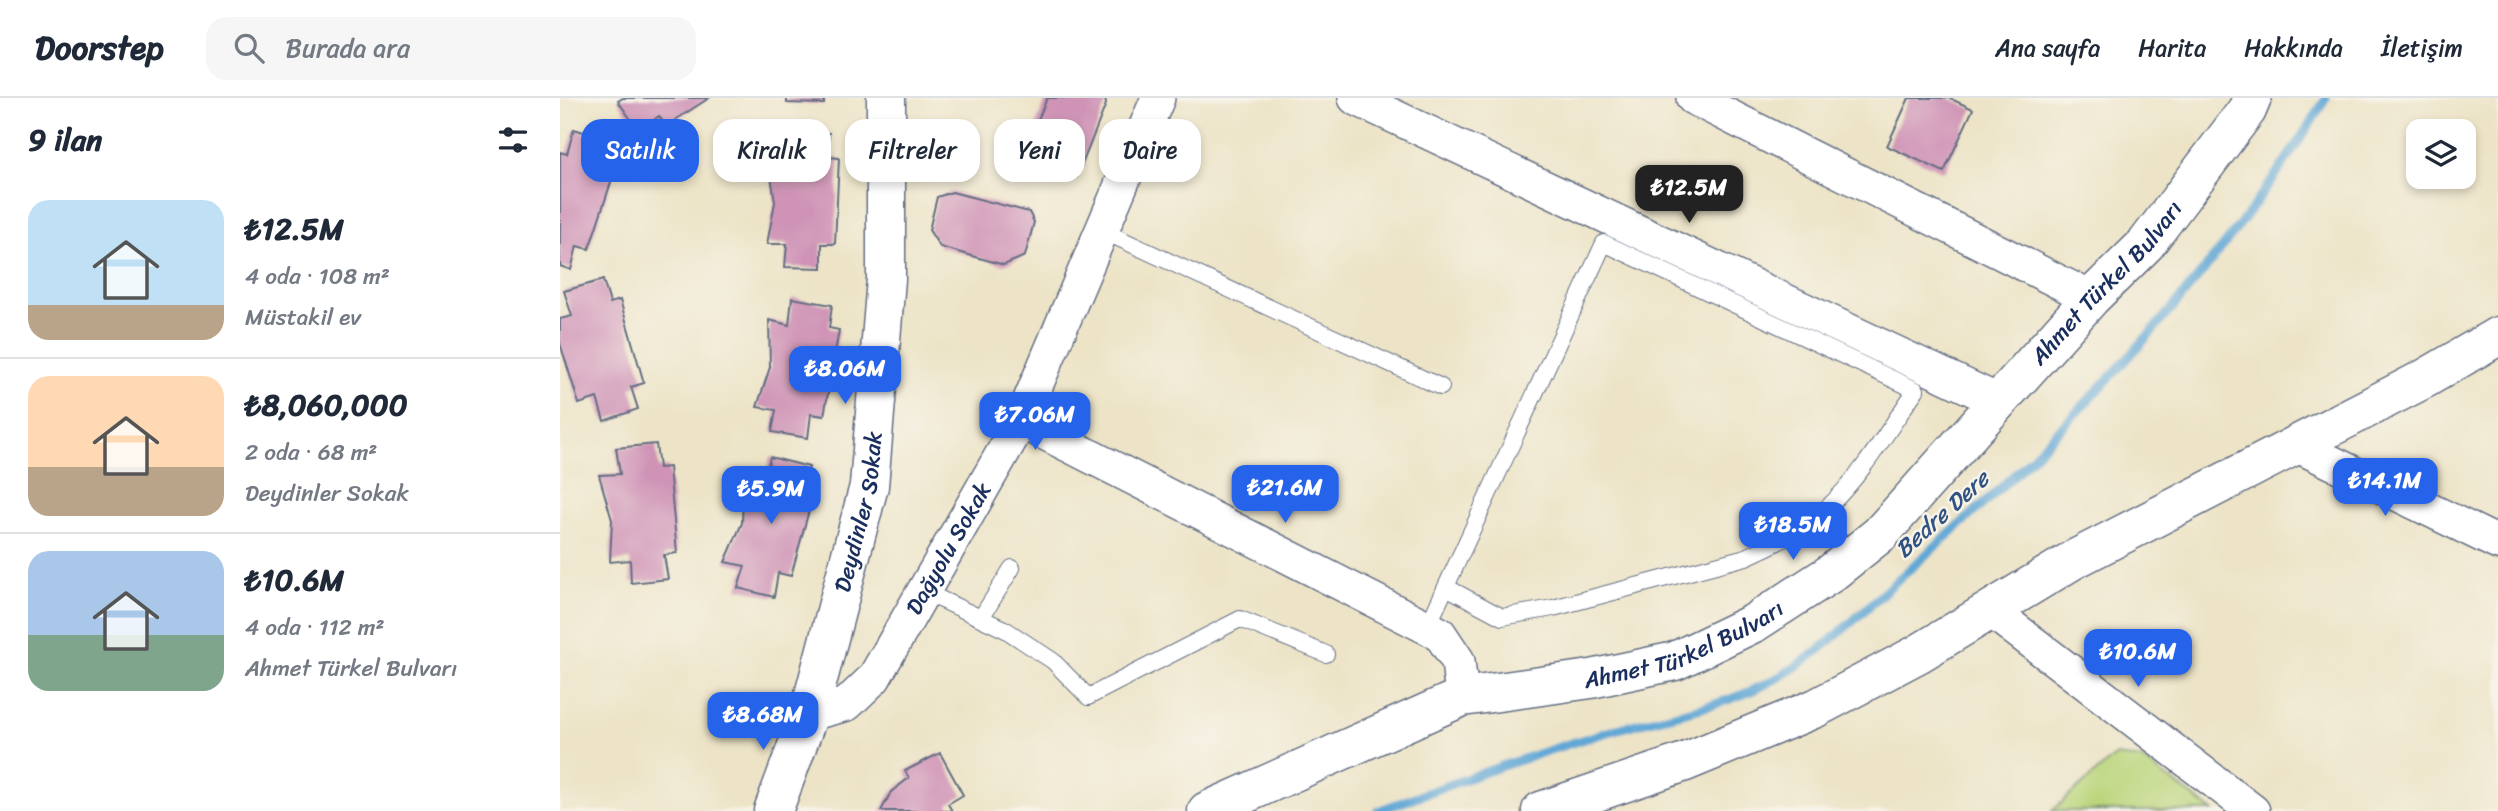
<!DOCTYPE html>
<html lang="tr">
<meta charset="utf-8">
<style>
:root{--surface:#fff;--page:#f6f6f7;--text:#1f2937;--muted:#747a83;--line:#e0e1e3;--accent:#2563eb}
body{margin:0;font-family:Sriracha,sans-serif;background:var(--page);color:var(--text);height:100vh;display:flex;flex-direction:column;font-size:26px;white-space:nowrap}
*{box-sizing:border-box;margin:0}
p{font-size:23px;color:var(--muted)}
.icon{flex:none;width:38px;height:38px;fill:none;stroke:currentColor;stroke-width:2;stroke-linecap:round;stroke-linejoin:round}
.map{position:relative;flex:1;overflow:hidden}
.drawer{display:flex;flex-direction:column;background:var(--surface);width:560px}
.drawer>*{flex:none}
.hud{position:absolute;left:21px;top:21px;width:665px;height:63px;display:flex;gap:14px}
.tools{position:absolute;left:1846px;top:21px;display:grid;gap:14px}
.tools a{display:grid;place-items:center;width:70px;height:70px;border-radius:14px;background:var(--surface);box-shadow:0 4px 10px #0003;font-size:35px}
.price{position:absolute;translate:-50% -60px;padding:0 16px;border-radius:14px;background:var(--accent);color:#fff;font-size:23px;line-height:46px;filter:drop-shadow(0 2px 4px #0008)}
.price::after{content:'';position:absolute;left:50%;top:42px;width:21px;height:16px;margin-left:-10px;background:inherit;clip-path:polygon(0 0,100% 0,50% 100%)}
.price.active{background:#222;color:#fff}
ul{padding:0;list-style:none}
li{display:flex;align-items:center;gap:21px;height:175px;padding:0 28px}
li+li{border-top:2px solid var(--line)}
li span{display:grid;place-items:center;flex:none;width:196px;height:140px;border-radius:21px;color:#555}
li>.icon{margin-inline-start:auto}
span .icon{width:84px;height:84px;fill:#fffc;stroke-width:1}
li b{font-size:30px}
h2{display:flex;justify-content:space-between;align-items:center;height:84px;padding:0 28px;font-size:30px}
.tag{padding:0 24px;border-radius:21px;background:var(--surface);box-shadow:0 4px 10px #0003;font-size:24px;line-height:63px}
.tag.active{background:var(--accent);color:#fff}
header{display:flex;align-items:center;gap:42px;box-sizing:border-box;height:98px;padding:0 35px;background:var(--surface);border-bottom:2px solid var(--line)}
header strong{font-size:33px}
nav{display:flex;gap:38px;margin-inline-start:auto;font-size:24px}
.search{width:490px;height:63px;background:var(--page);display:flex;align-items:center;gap:18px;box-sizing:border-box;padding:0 24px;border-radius:21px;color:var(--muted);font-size:26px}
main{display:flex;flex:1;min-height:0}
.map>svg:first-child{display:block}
</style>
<header>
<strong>Doorstep</strong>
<div class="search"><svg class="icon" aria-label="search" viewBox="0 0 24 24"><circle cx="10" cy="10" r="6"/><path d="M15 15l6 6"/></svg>Burada ara</div>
<nav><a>Ana sayfa</a><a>Harita</a><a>Hakkında</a><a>İletişim</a></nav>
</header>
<main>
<section class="drawer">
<h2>9 ilan<svg class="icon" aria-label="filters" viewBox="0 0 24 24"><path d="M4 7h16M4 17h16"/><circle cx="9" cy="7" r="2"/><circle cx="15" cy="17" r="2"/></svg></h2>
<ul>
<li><span style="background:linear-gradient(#bfe0f5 75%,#b9a48a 0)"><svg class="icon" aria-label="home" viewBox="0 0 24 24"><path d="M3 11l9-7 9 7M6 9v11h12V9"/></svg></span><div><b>₺12.5M</b><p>4 oda · 108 m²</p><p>Müstakil ev</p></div></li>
<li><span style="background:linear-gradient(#ffd9b3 65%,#b9a48a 0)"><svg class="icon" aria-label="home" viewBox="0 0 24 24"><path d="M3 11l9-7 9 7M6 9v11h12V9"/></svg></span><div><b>₺8,060,000</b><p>2 oda · 68 m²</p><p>Deydinler Sokak</p></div></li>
<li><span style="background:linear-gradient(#a9c7e8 60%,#7fa58c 0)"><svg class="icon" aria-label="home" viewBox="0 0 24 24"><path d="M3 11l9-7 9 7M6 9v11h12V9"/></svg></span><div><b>₺10.6M</b><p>4 oda · 112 m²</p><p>Ahmet Türkel Bulvarı</p></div></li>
</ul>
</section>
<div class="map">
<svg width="1938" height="713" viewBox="0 0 1938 713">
<rect width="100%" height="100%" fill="#f7f3e8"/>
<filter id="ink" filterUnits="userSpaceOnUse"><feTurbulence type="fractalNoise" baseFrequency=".0143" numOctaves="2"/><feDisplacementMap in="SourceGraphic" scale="14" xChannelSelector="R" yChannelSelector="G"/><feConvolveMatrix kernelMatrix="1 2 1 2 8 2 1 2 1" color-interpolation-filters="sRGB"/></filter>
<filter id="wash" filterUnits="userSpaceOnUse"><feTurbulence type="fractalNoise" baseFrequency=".00686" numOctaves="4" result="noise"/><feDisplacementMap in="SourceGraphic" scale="28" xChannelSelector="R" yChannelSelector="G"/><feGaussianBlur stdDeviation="1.57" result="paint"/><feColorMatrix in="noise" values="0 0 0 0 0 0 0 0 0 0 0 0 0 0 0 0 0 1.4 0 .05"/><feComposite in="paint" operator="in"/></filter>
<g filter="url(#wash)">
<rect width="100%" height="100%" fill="#ede4c7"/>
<!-- green -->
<path fill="#bbd57b" stroke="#6b826c" stroke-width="2" d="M1555,658L1581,661L1653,713H1492Z"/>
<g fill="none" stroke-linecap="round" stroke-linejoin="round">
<!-- stream -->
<path stroke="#60a7d6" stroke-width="9" d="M818,713C895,685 972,656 1051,633C1102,618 1156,611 1204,587C1259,560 1298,517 1343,477C1380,444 1418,412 1453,378C1571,263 1681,141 1766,0"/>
</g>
<g id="blocks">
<!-- building -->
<path fill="#cf93b6" d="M63,0H149L106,28L99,18L79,33L58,3Z
M227,0H264V6L227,5Z
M487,0H545L546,6L517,79L507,83L474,69L467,48Z
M1349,0H1389L1413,11L1384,74L1327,48Z
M14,31L53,43L46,66L56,69L29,151L17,148L11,172L0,168V54L7,56Z
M229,34L269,35V59L279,60L275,146H262V170L225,169L227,146H207L215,104L208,58L229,60Z
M392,94L469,114L474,124L465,158L444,167L380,149L369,132L377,99Z
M43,182L50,205L60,202L84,285L71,289L78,311L44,323L37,300L19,306L0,245V221L12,218L4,193Z
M232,200L272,207L269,230L279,232L264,318L251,316L248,340L212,334L216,312L197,309L210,269L209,222L229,227Z
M96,346L99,370L109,369L117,455L104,457L108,481L71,485L70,462L50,464L52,422L39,377L60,376L56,350Z
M210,359L249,369L243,392L254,394L231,478L218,475L214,499L178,490L185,468L165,464L182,425L184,378L204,384Z
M380,655L403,697L388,706L392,713H321L331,694L349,680L345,673Z"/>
</g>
</g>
<g filter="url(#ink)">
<use href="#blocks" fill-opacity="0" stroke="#646e83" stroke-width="2"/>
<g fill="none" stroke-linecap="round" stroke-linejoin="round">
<!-- service casing -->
<g stroke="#646e83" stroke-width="18">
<path id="service" d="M543,133L881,289
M363,493L446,532L493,563L528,599L680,521L766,556
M421,520L452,470
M867,530L1044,145L1356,292C1328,332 1303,376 1268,409C1245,432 1215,446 1186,459L993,510L942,519L886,489"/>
</g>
<!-- minor casing -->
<g stroke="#646e83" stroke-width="36">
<g id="minor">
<path d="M795,0L1438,303"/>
<path d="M1133,0L1531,200"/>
<path d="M461,323L880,536L898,563L902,599"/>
<path d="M1736,347L1938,445"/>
<path d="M1430,512L1693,713"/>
<path id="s1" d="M249,616L287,606L314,580L461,323L598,0"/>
</g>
</g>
<!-- tertiary casing -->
<g stroke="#646e83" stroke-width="41">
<g id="tertiary">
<path id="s2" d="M213,713L249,616L309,388L326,181V0"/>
</g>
</g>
<!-- secondary casing -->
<g stroke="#646e83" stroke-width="41">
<g id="secondary">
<path id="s3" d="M647,713L902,599L1031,581L1115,563L1194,525L1270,476L1320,436L1531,200L1586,146L1687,12L1692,0"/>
<path d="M981,713L1125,664L1256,610L1358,556L1513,462L1866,280L1938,238"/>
</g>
</g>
<!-- service -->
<use href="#service" stroke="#fff" stroke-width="16"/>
<!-- minor -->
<use href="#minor" stroke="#fff" stroke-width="33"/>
<!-- tertiary -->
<use href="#tertiary" stroke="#fff" stroke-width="38"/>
<!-- secondary -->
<use href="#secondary" stroke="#fff" stroke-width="38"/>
</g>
</g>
<g text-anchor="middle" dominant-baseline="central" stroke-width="5" stroke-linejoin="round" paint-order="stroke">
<!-- street labels -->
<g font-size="23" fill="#1b2f5e" stroke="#f7f3e8">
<text stroke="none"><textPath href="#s3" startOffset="1076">Ahmet Türkel Bulvarı</textPath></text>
<text stroke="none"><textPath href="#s2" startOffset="312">Deydinler Sokak</textPath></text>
<text stroke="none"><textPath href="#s1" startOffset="226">Dağyolu Sokak</textPath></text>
<text stroke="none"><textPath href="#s3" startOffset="509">Ahmet Türkel Bulvarı</textPath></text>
</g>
<!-- water labels -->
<g font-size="24" font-style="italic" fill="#305382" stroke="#f7f3e8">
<text transform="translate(1382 416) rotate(-42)">Bedre Dere</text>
</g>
</g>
</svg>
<div class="tools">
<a><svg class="icon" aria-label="layers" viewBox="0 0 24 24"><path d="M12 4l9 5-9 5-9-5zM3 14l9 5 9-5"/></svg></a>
</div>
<b class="price active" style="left:1129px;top:127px">₺12.5M</b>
<b class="price" style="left:285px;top:308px">₺8.06M</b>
<b class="price" style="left:475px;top:354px">₺7.06M</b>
<b class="price" style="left:1825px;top:420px">₺14.1M</b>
<b class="price" style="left:725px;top:427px">₺21.6M</b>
<b class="price" style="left:211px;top:428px">₺5.9M</b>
<b class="price" style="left:1233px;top:464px">₺18.5M</b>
<b class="price" style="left:1578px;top:591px">₺10.6M</b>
<b class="price" style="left:203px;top:654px">₺8.68M</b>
<div class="hud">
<a class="tag active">Satılık</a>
<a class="tag">Kiralık</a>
<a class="tag">Filtreler</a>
<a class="tag">Yeni</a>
<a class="tag">Daire</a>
</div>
</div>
</main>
